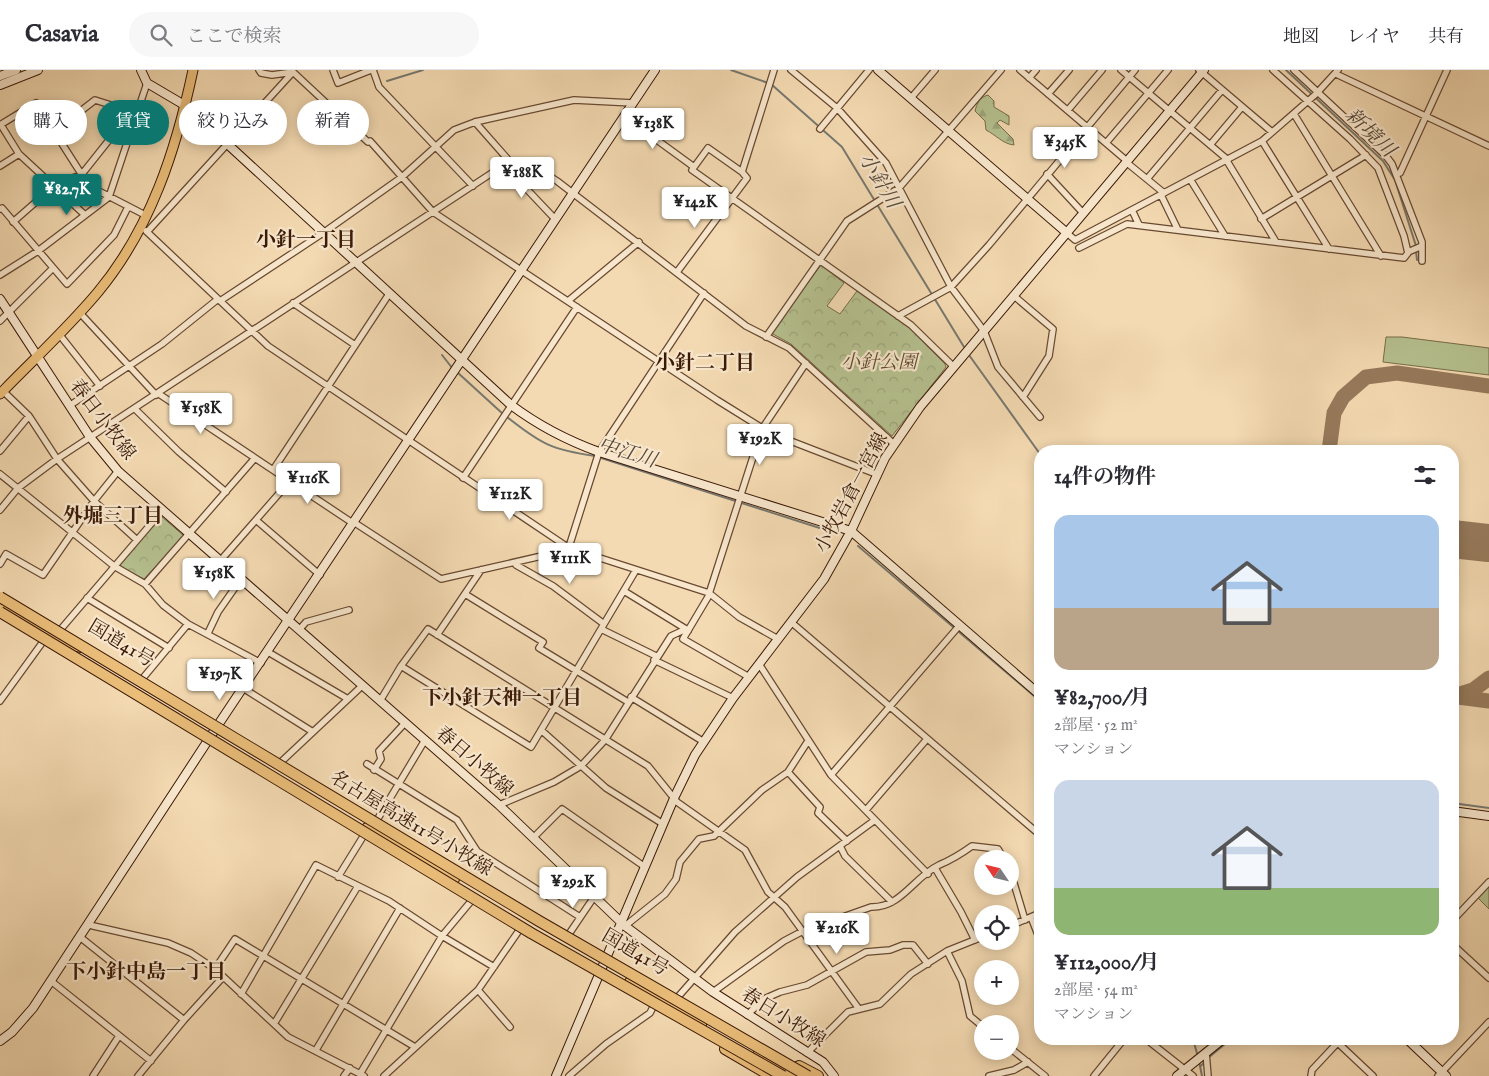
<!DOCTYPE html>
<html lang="ja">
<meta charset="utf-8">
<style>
:root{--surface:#fff;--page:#f7f7f7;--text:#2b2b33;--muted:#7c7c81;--line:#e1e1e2;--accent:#0f766e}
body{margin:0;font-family:"IM FELL English","Noto Serif JP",serif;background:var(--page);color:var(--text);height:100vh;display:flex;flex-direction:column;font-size:19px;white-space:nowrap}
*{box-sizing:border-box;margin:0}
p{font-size:16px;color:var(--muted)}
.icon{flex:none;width:28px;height:28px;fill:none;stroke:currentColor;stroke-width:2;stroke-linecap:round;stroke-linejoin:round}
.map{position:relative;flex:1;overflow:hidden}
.details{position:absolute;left:1034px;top:375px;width:425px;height:600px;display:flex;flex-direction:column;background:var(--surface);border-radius:20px;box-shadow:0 2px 12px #0003}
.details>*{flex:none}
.banner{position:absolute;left:15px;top:30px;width:475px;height:45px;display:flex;gap:10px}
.needle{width:32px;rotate:305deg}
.fabs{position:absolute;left:974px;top:780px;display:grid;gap:10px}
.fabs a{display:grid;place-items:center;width:45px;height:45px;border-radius:50%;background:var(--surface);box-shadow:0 2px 12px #0003;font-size:25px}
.price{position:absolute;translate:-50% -42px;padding:0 11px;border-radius:5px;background:#fff;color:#222;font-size:16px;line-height:32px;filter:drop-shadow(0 1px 2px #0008)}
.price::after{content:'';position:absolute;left:50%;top:30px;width:15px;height:11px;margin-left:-8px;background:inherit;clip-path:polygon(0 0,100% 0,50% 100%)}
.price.selected{background:var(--accent);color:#fff}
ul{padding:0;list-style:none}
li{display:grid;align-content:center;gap:10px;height:265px;padding:0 20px}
li span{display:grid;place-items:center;height:155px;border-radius:15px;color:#555}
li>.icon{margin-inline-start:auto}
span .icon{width:90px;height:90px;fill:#fffc;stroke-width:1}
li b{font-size:21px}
h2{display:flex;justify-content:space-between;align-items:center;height:60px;padding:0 20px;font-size:21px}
.chip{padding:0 18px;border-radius:22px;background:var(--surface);box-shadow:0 2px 12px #0003;font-size:18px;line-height:45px}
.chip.selected{background:var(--accent);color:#fff}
header{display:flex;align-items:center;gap:30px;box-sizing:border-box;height:70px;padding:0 25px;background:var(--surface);border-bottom:1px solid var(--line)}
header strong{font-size:24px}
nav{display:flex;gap:28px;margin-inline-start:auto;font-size:18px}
.search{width:350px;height:45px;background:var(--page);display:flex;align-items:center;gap:12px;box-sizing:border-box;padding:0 18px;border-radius:28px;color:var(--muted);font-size:19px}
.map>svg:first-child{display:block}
</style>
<header>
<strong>Casavia</strong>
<div class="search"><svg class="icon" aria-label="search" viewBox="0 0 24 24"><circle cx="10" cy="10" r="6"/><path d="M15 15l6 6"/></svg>ここで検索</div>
<nav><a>地図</a><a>レイヤ</a><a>共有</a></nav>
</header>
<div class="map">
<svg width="1489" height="1006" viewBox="0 0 1489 1006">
<defs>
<pattern id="forest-firs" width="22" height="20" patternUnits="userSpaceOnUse" patternTransform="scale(1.25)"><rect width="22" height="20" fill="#b6c190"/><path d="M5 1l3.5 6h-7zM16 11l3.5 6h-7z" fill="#9da57b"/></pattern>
<pattern id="park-crowns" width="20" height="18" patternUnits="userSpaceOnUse" patternTransform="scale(1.25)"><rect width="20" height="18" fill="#b6c190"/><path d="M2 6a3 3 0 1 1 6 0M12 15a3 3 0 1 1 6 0" fill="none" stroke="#9da57b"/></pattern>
</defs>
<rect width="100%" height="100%" fill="#f4dab2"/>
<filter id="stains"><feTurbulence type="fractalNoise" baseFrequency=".004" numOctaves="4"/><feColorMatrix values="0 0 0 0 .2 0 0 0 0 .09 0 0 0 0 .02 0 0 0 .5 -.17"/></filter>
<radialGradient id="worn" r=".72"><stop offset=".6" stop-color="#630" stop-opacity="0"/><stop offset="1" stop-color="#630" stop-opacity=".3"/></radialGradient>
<!-- grass -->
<path fill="#b6c190" stroke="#786d4b" d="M1386,267H1402L1489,278V305L1383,292Z"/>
<!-- forest -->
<path fill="url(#forest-firs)" stroke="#786d4b" d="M988,25L994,31V37L1009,46V55L1000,50L997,53L1013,69L1014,75C1003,74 996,65 986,60L985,51L975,41C977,33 980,27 988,25Z"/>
<!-- park -->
<path fill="url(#park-crowns)" stroke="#786d4b" d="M821,195L844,213L827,236L840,244L857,221L908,257L945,294L946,297L892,366L791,274L773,264L772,260Z
M161,446L184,466L144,509L120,497V494Z
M1489,816V839L1478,828Z"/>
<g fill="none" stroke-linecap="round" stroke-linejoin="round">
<!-- stream -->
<path stroke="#777870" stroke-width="2" d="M731,0L771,14L842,77L964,277
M1286,0L1383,91L1395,110L1416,176
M387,11L423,0
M1416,181L1417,190
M442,285L453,299
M969,285L1040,384
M457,302L503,344
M507,347C541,374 552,380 595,386L832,462
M858,476L1040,631
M1452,733L1489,738
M1193,969L1198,987
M1208,988L1231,969
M1199,991L1202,1006
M1201,996L1205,991"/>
<!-- taxiway -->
<path stroke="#977a5c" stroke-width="15" d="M1329,381L1334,343L1343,327L1366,307L1397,303L1489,316
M1454,626L1473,620L1489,608
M1458,627L1489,631"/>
<!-- runway -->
<path stroke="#977a5c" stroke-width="38" d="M1452,469L1489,473"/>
<!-- street casing -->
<g stroke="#684931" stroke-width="8">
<path id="street" d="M259,0L261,3L272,5L293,2
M333,0L338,13L371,0
M373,0L379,17L473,116
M791,0L837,38L886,93L951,217L984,261L998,297L1040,347
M1020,0L1127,91
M1121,0L1228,90
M1199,0L1272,62
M1294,0L1386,86L1392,94L1422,172V191
M1336,4L1489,76
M1029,8L1036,0
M1048,24L1069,0
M911,28L935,0
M1068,40L1102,0
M1294,44L1381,186
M624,46L694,97
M475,52L512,94
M0,55L36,33L89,116L147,146
M1,55L19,84L85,145
M820,59L869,0
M55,61L95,30L136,43
M1262,71L1329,179
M1106,73L1168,0
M1210,75L1242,37
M1227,91L1276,172
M1126,92L1164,123
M504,95L555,149
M0,96L19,84
M742,102L708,78L692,100L911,255L954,297
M1047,104L1083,143
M1397,104L1400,103L1447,0
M1147,109L1222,20
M1190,109L1225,166
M1161,125L1178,160
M0,139L2,138L67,214L114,165L128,137
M1132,140L1139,155
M1261,149L1366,85
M13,152L53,117L82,104L113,65L128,70
M146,161L268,276L569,478L709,523L739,547L778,569
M147,162L293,2L368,72L370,71L433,142L717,330L770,363L876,404
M1067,163L1075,170L1262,71L1316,24L1338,0
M1079,178L1127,154L1404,188L1408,183L1404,166L1378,98L1350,69L1273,0
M1408,182L1422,176
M677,202L747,108L742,102L774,0
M0,205L38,181L109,127L147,13
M1014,226L1053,259L1049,286L1023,327
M220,231L323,163L402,107L454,60L475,52L574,30L633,33
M568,231L639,172
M293,233L355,275
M80,243L156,325
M898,246L951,217L989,175L1135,0
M0,251L53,198
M59,264L100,316
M766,267L847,151L899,118L1001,0
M3,321L29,346
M159,324L354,454
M69,336L162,274L218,229
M135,339L179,382L226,422
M762,359L806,293
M0,381L29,346L57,389L94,431L137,470
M273,400L389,224
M0,404L114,496L145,514L163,535L188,554L261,593
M463,408L577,237
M0,440L18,418L57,389L504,95C522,91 542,101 557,111L746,256L789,278L894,374
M256,450L320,505
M355,453L441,509L568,480L599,382L704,223
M220,491L290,411
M516,492V495L553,516L604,554
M0,494L6,484L43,505L94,431L118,401
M145,514L255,388
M624,521L686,559
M465,524L543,572L539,578L628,632
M87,528L169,578
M791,552L1040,765
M61,559L162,441
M601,559L656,586
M299,560L306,552L349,540
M208,563L218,542L241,509
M437,565L481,500
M268,582L348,629
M654,590L733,628
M759,594L831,705L928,804
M401,596L531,677L636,500
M749,607L683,569L708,527L762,359
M143,608L188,554
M243,618L313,662
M631,627L704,672
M0,631L42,573
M380,631L401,596L428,559L648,696L677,732L745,780L768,822L785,837L859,939
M541,660L606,718L663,754
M281,692L363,615
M367,694L457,750L477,781L580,847
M374,700L381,689L379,681L405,653
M788,702L820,737L818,743L847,771
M831,705L959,556
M499,735L554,712L581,696L605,670L671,566L686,559L688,561
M866,740L927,669
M377,750L425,670
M533,768L562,739L645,797
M840,776L845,786L892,832
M935,798L961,842L975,870
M1010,800L1025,850
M338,807L364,765
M1031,847L1040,870
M1452,851L1489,812
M89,855L168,873L191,883L215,899L288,967L364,1006
M625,856L665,824L676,809L680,792L699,769L714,766L762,720L788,702L808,671
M1010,856L1040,843
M569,864L594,827
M80,867L184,950
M1452,874L1489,908
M947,881L962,911L970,946L982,956
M215,899L235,869L415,977
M51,911L151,991
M478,920L510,957
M713,922L784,871L803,861L871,837C901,838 914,807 939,795C951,790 961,784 972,776L998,779L1004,789
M241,924L316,795L389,831L442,866L494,897
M677,928L735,862L797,807L875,750
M747,945L764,929L780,922L807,915L866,882L890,880L903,875H913L928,894
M274,954L358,816
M1146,969L1193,1006
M1338,973L1373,1006
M1010,978L1045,1006
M316,980L400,838
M1206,982L1208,1006
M807,983L848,942L880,934L911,904L947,881L982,867
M360,1004L442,866L472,830
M93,1006L119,966
M138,1006L184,950L223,907
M344,1006L350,998
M384,1006L478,920L520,859
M569,1006L606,974L650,943L653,937
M989,1006L1014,1000L1028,992
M1094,1006L1124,969
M1311,1006L1312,1000L1341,969
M1438,1006L1489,952"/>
</g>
<!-- secondary casing -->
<g stroke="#3a1906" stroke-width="10">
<path id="secondary" d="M141,0L147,13L186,36L511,335C539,356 566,370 599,382L851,461L1040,625
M878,0L1067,163
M0,6L16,0
M0,15L38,0
M0,229L90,367L118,401L499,735L625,856L713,922L823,992L834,1006
M1452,741L1489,746
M1407,969L1446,1006
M0,971L12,962L33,938L218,655L655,0
M556,1006L675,726L695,685L733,628L824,509L851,461L885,388L920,337L1204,0
M1177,1006L1223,969"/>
</g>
<!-- primary casing -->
<g stroke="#3a1906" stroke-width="11">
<path id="primary" d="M0,324C33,290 68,258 98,222C151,158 176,80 193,0"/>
</g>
<!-- highway casing -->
<g stroke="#3a1906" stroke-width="12">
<path id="highway" d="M0,533L70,575L82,577
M367,758L454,809
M630,912L701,954
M725,979L771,1006
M757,986L794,1006
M799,996L818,1006"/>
</g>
<!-- street -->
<use href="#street" stroke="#f8e7cd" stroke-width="5.5"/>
<!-- secondary -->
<use href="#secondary" stroke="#f8e7cd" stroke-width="8"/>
<!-- primary -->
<use href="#primary" stroke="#eabd79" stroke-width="9"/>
<!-- highway -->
<use href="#highway" stroke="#eabd79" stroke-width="10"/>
<!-- highway-bridge casing -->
<g stroke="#3a1906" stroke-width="12" stroke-linecap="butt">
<path id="highway-bridge" d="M0,527L539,851L808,1006
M0,542L531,863L783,1006"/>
</g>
<!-- highway-bridge -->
<use href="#highway-bridge" stroke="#eabd79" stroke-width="10"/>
</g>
<g text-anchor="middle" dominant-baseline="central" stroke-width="4.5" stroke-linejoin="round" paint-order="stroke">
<!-- park labels -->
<g font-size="19" font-style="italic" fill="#5f4b2f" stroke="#f8e7cd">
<text x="879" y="293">小針公園</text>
</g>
<!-- street labels -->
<g font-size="19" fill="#3a1906" stroke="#f8e7cd">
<text transform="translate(102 350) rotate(53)">春日小牧線</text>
<text transform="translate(852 423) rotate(-62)">小牧岩倉一宮線</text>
<text transform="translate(121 574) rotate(31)">国道41号</text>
<text transform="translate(474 692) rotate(41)">春日小牧線</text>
<text transform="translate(411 754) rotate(31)">名古屋高速11号小牧線</text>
<text transform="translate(635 883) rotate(30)">国道41号</text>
<text transform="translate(783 948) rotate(32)">春日小牧線</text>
</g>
<!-- water labels -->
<g font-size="20" font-style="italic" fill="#58493b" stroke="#f8e7cd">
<text transform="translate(1370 63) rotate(44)">新境川</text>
<text transform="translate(879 111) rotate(59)">小針川</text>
<text transform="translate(627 383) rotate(17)">中江川</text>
</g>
<!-- neighbourhood labels -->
<g font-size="20" font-weight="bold" fill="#3a1906" stroke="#f8e7cd">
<text x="306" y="170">小針一丁目</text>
<text x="705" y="293">小針二丁目</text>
<text x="113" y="446">外堀三丁目</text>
<text x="502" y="628">下小針天神一丁目</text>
<text x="146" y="902">下小針中島一丁目</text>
</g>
</g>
<rect width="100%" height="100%" filter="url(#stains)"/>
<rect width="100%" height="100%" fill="url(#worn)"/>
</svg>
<div class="fabs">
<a><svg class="needle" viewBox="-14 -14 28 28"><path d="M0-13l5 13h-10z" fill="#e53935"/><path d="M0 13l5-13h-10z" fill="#7c7c81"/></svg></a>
<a><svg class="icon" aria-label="locate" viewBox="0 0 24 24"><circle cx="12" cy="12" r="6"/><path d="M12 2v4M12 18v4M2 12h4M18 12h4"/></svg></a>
<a>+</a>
<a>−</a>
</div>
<b class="price" style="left:653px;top:80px">¥138K</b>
<b class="price" style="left:1065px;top:99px">¥345K</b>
<b class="price" style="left:522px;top:129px">¥188K</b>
<b class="price selected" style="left:67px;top:146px">¥82.7K</b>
<b class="price" style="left:695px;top:159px">¥142K</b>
<b class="price" style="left:201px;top:365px">¥158K</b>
<b class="price" style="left:760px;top:396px">¥192K</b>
<b class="price" style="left:308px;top:435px">¥116K</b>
<b class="price" style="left:510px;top:451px">¥112K</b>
<b class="price" style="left:570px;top:515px">¥111K</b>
<b class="price" style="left:214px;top:530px">¥158K</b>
<b class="price" style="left:220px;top:631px">¥197K</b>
<b class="price" style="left:573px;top:839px">¥292K</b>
<b class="price" style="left:837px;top:885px">¥216K</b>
<div class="banner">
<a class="chip">購入</a>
<a class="chip selected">賃貸</a>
<a class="chip">絞り込み</a>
<a class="chip">新着</a>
</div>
<section class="details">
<h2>14件の物件<svg class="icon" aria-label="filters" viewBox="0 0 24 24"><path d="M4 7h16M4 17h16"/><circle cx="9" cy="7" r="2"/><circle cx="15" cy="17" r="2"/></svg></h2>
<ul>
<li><span style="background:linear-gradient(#a9c7e8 60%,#b9a48a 0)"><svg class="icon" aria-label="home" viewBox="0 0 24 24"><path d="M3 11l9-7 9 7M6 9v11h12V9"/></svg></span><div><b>¥82,700/月</b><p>2部屋 · 52 m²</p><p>マンション</p></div></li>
<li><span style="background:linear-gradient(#c9d6e8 70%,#8fb573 0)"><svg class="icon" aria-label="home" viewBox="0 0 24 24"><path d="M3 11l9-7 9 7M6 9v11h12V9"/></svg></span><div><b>¥112,000/月</b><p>2部屋 · 54 m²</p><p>マンション</p></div></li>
</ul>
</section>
</div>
